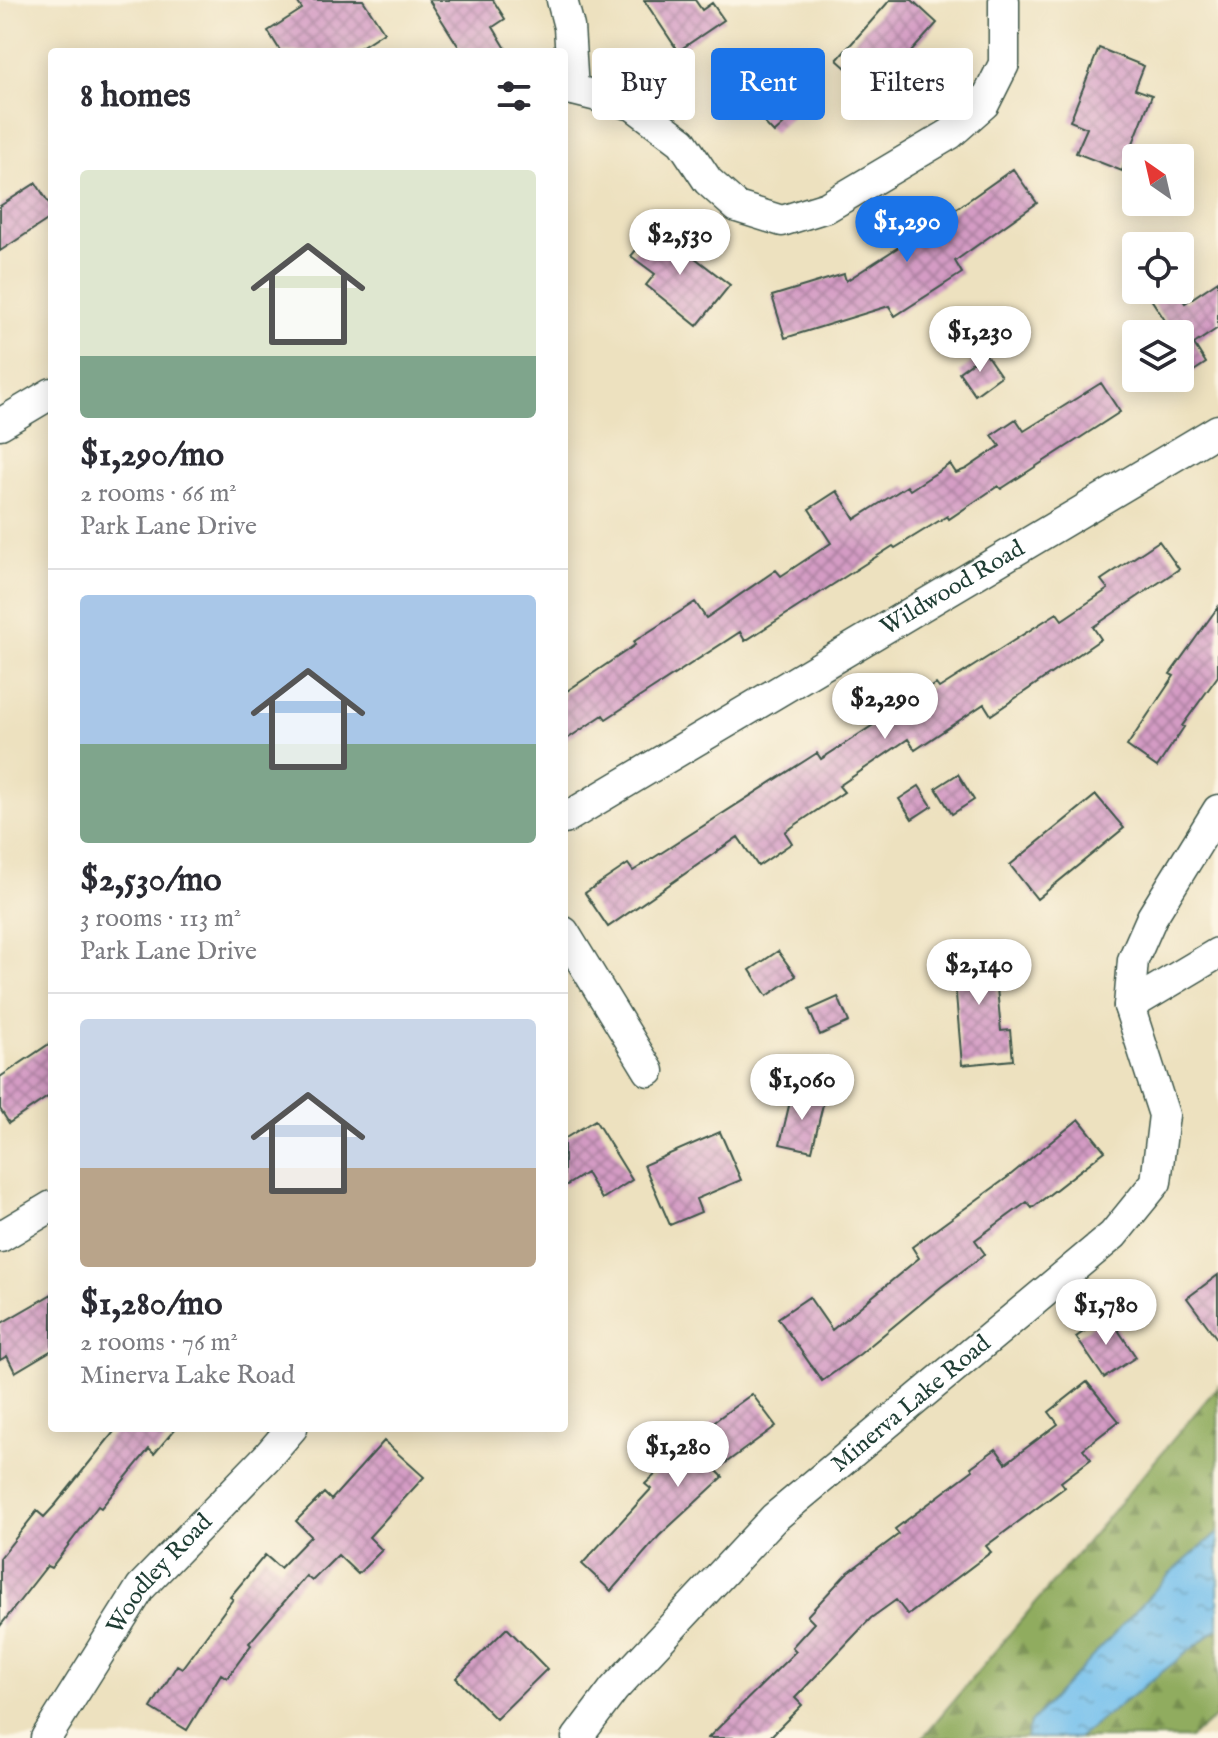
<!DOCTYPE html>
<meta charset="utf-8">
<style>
:root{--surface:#fff;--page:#f2f2f3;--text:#2b2b33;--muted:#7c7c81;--line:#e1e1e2;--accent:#1a73e8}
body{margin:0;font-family:"IM FELL English",serif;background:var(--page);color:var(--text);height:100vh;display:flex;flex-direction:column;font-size:30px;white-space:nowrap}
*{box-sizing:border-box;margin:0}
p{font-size:26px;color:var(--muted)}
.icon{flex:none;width:44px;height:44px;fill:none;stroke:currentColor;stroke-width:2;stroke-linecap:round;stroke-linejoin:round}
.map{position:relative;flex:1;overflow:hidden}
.side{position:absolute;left:48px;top:48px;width:520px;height:1384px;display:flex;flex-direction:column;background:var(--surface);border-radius:8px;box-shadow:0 4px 20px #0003}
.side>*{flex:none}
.top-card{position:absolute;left:592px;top:48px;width:506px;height:72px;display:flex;gap:16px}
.needle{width:52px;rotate:326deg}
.controls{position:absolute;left:1122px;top:144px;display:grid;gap:16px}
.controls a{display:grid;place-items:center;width:72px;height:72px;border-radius:8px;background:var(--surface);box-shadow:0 4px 20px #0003;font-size:40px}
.price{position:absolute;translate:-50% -68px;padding:0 18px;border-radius:28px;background:#fff;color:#222;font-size:26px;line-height:52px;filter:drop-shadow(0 2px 4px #0008)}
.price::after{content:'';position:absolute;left:50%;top:48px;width:24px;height:18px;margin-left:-12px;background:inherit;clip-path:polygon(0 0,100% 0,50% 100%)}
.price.on{background:var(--accent);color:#fff}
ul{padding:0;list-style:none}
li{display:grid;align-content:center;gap:16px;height:424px;padding:0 32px}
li+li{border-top:2px solid var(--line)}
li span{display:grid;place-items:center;height:248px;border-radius:8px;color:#555}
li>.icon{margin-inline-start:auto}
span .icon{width:144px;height:144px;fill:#fffc;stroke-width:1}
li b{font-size:34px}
h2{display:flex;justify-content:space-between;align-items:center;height:96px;padding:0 32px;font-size:34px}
.tag{padding:0 28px;border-radius:8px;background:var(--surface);box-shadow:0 4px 20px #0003;font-size:28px;line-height:72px}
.tag.on{background:var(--accent);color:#fff}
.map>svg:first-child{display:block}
</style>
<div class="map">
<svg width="1218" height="1738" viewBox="0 0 1218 1738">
<defs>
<pattern id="forest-firs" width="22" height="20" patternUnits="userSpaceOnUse" patternTransform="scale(2)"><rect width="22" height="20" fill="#90ac5f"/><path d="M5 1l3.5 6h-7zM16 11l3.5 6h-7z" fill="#758d4f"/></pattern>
<pattern id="water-ripples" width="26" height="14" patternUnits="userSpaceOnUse" patternTransform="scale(2)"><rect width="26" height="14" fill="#73c0ed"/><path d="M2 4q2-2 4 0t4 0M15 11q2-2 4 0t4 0" fill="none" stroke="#5e9dc1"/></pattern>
<pattern id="building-cross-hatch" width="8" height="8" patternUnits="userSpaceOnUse" patternTransform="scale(2)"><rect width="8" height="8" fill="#d49bc4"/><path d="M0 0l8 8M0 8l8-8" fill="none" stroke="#ab80a0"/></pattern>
</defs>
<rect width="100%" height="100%" fill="#fcf5e5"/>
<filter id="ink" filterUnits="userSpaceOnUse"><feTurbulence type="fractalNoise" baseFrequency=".0125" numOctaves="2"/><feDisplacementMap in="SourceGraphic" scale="16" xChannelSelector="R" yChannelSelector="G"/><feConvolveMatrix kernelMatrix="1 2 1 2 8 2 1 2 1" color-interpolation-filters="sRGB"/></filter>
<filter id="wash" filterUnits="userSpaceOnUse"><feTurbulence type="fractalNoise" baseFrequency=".006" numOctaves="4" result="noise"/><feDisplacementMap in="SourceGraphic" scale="32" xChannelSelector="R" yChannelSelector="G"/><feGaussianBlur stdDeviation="1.8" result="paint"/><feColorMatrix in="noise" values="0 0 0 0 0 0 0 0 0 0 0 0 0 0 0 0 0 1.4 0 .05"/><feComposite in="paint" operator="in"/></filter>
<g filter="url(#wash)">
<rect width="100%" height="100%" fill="#ede1bf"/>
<!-- forest -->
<path fill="url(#forest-firs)" stroke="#58744a" stroke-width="2" d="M1218,1386V1532L1170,1574L1030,1723L1026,1738H922Z
M1218,1628V1715L1190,1738H1078Z"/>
<!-- water -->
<path fill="url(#water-ripples)" stroke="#497e90" stroke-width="2" d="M1218,1532V1628L1078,1738H1026L1030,1723L1170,1574Z"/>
<g id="blocks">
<!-- building -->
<path fill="url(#building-cross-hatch)" d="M296,0H363L384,32L353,52H281L268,31L302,9Z
M429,0H493L505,19L493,27L508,52H462Z
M644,0H695L702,10L712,3L724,20L678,51Z
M890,0H912L937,23L874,93L837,60Z
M1099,48L1144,66L1135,89L1152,95L1122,171L1076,153L1087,128L1070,121Z
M753,49L805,105L774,133L722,78Z
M1013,169L1037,203L955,261L962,273L895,316L889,306L785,338L772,296L844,274L846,281L942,219Z
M36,183L52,208V217L0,251V206Z
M655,227L730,285L697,326L646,285L655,274L631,256Z
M1218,281V328L1194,344L1206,363L1180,380V334H1174L1145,290H1176L1185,303Z
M985,353L1001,376L975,395L959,372Z
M1101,383L1120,412L1001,489L998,486L949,519L947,516L895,548L893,546L745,641L740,632L606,719L603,715L564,741V693L635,645L633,642L695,602L706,618L776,570L781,576L831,543L809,509L837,491L855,519L907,486L910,490L950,464L956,473L966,469L1000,446L992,435L1016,419L1024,431Z
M1159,541L1179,569L1093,627L1101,639L991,715L984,704L915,750L908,739L839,786L844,792L785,832L792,843L758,866L738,837L608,927L585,893L628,864L633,871L817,753L821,759L936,684L939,688L1057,613L1062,620L1108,589L1101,580Z
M1218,607V676L1182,726L1184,727L1157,767L1127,746L1174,676L1170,674Z
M958,774L974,800L952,814L936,788Z
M919,786L932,806L912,819L899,799Z
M1096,795L1124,828L1037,899L1010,865Z
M993,945L1001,1031L1010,1030L1013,1060L962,1065L952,948Z
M778,951L796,976L767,996L750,970Z
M838,997L849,1022L820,1035L809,1010Z
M52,1042V1094L9,1123L0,1109V1077Z
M792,1093L824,1100L812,1151L780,1144Z
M1079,1119L1105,1151L1032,1208L1027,1202L975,1240L985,1254L941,1287L860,1354L822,1381L778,1318L809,1297L832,1330L919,1258L912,1247L1008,1177Z
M595,1120L632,1180L602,1199L586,1173L564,1187V1139Z
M720,1132L741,1180L696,1199L701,1212L670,1225L644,1165Z
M1218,1275V1340L1187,1298Z
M52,1294V1350L15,1372L7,1356L0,1360V1324Z
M1108,1315L1136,1357L1104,1378L1076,1337Z
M1087,1382L1119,1421L1083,1449L1091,1459L1061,1482L1065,1487L986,1546L991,1552L908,1615L896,1600L871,1618L795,1698L802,1705L769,1738H708L796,1651L792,1647L814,1623L807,1616L846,1574L899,1534L895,1529L973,1470L971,1467L996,1449L1006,1463L1058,1424L1049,1412Z
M752,1394L776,1426L716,1470L723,1477L659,1536L611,1591L582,1564L651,1489L645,1484L708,1426Z
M117,1428H176L154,1454L149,1449L101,1508L98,1506L51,1568L47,1566L0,1626V1558L37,1511L44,1517L56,1504Z
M384,1441L424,1477L369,1537L382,1550L358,1574L338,1555L312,1581L306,1576L249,1643L251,1645L227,1678L221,1674L187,1730L151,1708L177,1665L182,1668L233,1599L230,1597L265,1555L280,1568L311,1536L296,1521L324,1493L331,1500Z
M507,1628L547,1669L496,1719L456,1678Z"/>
</g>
</g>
<g filter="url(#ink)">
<use href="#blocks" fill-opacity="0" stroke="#3e5649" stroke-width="2"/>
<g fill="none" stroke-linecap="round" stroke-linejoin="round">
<!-- minor casing -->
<g stroke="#3e5649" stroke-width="33">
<g id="minor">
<path d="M562,0L569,27L573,90"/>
<path d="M573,90L633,105L682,142L708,181L737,207L782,221L827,207L950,134L984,104L1004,64V0"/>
<path d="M0,424L52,393"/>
<path id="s1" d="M564,819L1218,430"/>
<path d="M564,932L649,1071"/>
<path d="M1129,1006L1218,953"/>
<path d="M0,1237L52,1206"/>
<path id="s2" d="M46,1738L141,1587L267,1457L292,1428"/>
<path id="s3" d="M577,1738L614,1689L774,1518L1113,1235L1156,1182L1164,1115L1129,1006L1133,960L1152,917L1218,810"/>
</g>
</g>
<!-- minor -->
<use href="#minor" stroke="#fff" stroke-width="30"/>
</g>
</g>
<g text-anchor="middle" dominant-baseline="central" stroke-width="6" stroke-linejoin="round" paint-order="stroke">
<!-- street labels -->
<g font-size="24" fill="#1f3d34" stroke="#fcf5e5">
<text stroke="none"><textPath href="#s1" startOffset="452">Wildwood Road</textPath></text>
<text stroke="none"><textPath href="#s3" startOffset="474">Minerva Lake Road</textPath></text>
<text stroke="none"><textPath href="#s2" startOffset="200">Woodley Road</textPath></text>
</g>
</g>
</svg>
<div class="controls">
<a><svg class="needle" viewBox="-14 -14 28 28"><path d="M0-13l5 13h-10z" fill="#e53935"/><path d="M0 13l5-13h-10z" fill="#7c7c81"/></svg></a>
<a><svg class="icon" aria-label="locate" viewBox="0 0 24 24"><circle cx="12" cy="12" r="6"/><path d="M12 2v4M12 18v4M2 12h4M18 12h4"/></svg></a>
<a><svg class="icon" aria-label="layers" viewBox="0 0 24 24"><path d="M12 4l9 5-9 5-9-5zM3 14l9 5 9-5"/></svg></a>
</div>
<b class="price on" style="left:907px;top:264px">$1,290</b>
<b class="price" style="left:680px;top:277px">$2,530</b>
<b class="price" style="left:980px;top:374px">$1,230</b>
<b class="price" style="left:885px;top:741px">$2,290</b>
<b class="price" style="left:979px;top:1007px">$2,140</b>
<b class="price" style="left:802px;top:1122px">$1,060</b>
<b class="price" style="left:1106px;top:1347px">$1,780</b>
<b class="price" style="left:678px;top:1489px">$1,280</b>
<div class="top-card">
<a class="tag">Buy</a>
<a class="tag on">Rent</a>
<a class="tag">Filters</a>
</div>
<section class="side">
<h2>8 homes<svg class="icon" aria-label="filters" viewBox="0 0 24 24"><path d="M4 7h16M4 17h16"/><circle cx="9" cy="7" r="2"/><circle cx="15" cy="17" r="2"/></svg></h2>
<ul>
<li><span style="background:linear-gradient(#dfe7d0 75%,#7fa58c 0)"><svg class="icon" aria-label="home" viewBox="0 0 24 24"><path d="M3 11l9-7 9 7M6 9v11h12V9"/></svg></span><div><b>$1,290/mo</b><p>2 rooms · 66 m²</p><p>Park Lane Drive</p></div></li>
<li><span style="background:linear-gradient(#a9c7e8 60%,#7fa58c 0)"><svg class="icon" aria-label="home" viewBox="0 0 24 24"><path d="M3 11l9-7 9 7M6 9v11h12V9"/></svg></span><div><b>$2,530/mo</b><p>3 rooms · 113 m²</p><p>Park Lane Drive</p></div></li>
<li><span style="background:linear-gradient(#c9d6e8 60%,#b9a48a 0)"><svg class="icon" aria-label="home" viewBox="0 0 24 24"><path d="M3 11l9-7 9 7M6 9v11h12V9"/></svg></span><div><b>$1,280/mo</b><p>2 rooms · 76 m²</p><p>Minerva Lake Road</p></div></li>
</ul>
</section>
</div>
